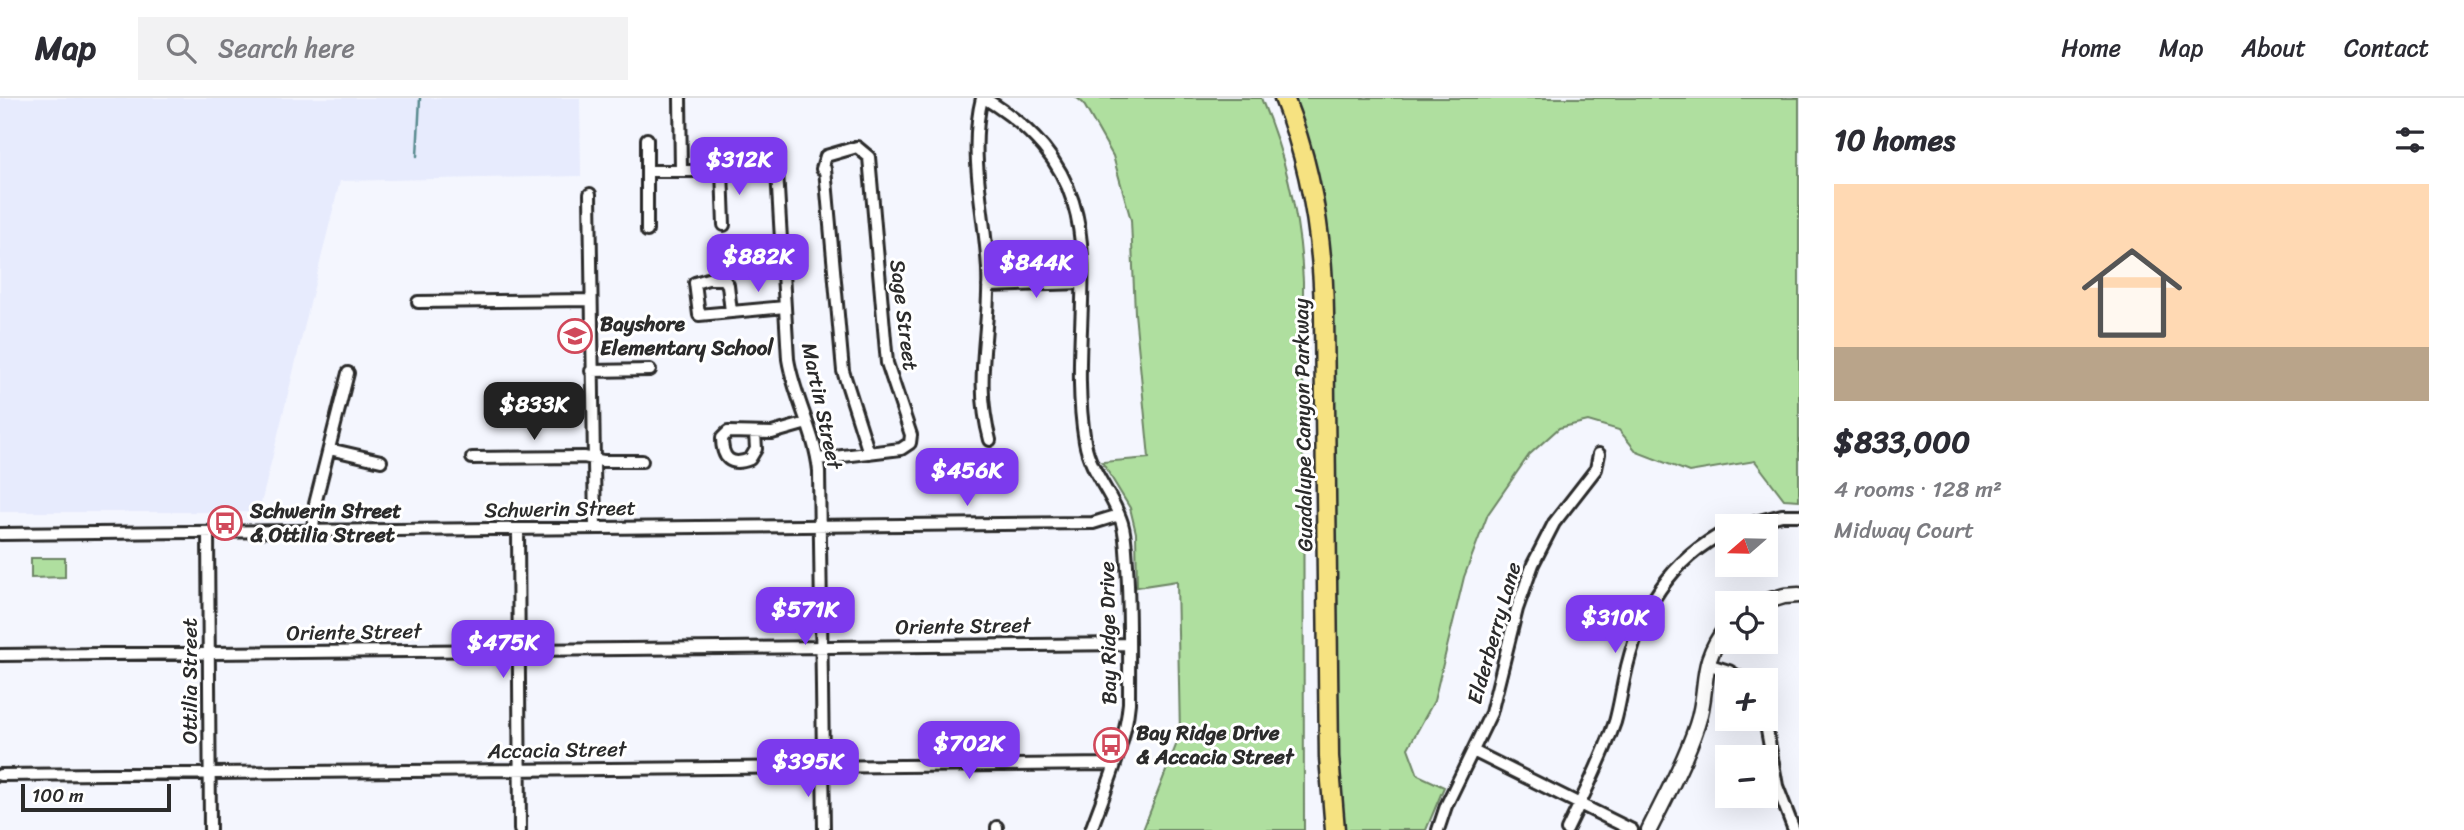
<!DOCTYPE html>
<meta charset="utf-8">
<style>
:root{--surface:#fff;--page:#f2f2f3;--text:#2b2b33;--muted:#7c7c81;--line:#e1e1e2;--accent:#7c3aed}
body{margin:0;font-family:Sriracha,sans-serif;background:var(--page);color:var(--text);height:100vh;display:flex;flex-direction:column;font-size:26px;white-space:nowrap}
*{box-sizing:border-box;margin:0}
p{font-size:23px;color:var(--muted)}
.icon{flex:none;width:38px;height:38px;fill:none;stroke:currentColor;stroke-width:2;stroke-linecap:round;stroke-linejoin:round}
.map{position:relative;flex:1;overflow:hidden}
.details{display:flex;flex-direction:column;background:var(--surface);width:665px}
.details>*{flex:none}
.needle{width:46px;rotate:250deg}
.tools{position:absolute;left:1715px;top:416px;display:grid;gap:14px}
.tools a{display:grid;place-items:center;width:63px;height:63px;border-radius:0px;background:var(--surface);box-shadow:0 7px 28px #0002;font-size:35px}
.scale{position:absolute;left:21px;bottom:18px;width:150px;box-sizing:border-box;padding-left:7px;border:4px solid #2b2b2b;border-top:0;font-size:19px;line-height:24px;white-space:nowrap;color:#2b2b2b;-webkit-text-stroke:5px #fff;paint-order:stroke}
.price{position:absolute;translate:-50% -60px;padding:0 16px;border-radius:14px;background:var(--accent);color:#fff;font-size:23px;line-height:46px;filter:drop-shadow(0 2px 4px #0008)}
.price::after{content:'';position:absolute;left:50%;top:42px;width:21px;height:16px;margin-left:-10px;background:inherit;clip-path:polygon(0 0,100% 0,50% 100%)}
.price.on{background:#222;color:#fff}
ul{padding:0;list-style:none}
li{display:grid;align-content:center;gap:14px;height:371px;padding:0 35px}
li+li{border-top:2px solid var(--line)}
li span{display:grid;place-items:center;height:217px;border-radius:0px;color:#555}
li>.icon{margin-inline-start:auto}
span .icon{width:126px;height:126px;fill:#fffc;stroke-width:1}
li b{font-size:30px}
h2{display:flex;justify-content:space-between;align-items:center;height:84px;padding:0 35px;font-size:30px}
header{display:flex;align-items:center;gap:42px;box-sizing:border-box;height:98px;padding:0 35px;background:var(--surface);border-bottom:2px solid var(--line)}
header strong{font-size:33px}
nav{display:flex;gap:38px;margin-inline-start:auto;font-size:24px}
.search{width:490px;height:63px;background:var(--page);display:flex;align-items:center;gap:18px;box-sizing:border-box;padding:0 24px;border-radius:0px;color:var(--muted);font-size:26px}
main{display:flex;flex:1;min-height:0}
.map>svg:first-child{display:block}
</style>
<header>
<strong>Map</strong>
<div class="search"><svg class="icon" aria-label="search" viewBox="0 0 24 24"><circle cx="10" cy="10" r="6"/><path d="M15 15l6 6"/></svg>Search here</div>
<nav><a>Home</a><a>Map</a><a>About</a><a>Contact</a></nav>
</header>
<main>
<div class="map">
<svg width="1799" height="732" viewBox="0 0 1799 732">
<rect width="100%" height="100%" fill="#f4f6fe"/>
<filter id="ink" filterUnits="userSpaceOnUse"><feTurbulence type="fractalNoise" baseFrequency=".0143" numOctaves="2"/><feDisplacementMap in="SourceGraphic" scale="14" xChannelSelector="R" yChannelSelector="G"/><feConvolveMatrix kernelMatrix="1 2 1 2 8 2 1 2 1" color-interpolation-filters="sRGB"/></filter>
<g filter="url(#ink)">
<!-- built -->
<path fill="#e7ebfd" d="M0,0H580L581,78L340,83L259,414H0Z"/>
<!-- green -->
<path fill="#afdf9f" stroke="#6d8565" stroke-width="2" d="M1077,0H1261C1286,59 1300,119 1303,183L1304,732H1143L1180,637L1177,483L1137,489L1136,435L1130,410L1102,364L1149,360L1135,215L1131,122L1113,58L1083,5Z
M1284,0H1799V402L1784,401L1755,363L1689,374L1637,354L1619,332L1588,323L1559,330L1529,357L1488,416L1464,479L1434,603L1408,650L1418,677L1444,689L1426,732H1335L1323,179Z
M31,460H65V479L31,480Z"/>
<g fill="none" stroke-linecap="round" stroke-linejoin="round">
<!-- stream -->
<path stroke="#598a8f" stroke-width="2.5" d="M417,58L420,0"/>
<!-- minor casing -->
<g stroke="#2b2b2b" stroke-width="16">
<path id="minor" d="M680,0L681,72
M982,0C968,56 985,115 988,171C991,232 973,280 990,342
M984,0C1133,90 1062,206 1085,344C1090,374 1113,396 1122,425C1126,438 1126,453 1127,467C1130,513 1129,559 1129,605C1125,649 1106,690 1091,732
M647,41V133
M722,72L724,127
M647,73H777L788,261C794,299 815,334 819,373L824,732
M590,96L595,430
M988,188L1082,185
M418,204L591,202
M731,214L728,187L724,181H708L695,185L699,217L785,209
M591,273L650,272
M755,335L756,351L750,361C730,369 722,360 722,340L728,334L772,335L807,325
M329,351L381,363
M472,360L584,359L603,363H642
M818,361L901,351L910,345L911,337L887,265L869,59L857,49L826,58L822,71H825L826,82L843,273L869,355
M1737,429L1782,417H1799
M518,431L520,732
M313,433L315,406L348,275
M208,434L210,732
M0,436L1093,425L1119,417
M0,557L1129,546
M1707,566L1729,573L1745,583
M1765,621L1777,688L1794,732
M1473,653L1632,732
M0,677L1114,666
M997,729V732
M1438,732L1446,708L1491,615L1517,511L1533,466L1554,425L1596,371L1599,356
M1567,732C1584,697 1602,661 1615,624C1619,610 1621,596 1624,582C1637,517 1667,463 1727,433"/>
</g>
<!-- tertiary casing -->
<g stroke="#2b2b2b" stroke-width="19">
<path id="tertiary" d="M1758,506L1784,498L1799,497
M1649,732C1666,698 1685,663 1697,627C1710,588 1697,567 1727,529"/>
</g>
<!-- primary casing -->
<g stroke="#2b2b2b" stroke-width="23">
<path id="primary" d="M1284,0C1312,70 1323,141 1324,216L1329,659L1335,732"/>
</g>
<!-- minor -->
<use href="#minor" stroke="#fff" stroke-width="10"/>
<!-- tertiary -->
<use href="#tertiary" stroke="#fff" stroke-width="14"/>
<!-- primary -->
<use href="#primary" stroke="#f6e281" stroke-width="18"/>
</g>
</g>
<!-- icons -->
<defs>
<g id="school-ring" transform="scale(1.75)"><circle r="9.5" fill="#fff" stroke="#d1495b" stroke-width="1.5"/><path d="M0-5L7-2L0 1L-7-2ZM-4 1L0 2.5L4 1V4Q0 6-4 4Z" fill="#d1495b"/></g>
<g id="bus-ring" transform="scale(1.75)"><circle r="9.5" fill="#fff" stroke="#d1495b" stroke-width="1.5"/><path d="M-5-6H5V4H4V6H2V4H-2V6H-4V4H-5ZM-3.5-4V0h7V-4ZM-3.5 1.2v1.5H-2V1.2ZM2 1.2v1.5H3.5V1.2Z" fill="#d1495b"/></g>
</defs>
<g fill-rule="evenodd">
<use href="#school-ring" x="575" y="238"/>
<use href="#bus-ring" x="225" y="425"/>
<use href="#bus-ring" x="1111" y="647"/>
</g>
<g text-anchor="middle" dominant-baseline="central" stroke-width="6" stroke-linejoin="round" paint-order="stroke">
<!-- street labels -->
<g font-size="21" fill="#2b2b2b" stroke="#fff">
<text transform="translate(904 217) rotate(83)">Sage Street</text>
<text transform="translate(822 308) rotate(78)">Martin Street</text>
<text transform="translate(1303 327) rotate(-91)">Guadalupe Canyon Parkway</text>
<text transform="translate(560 411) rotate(-1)">Schwerin Street</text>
<text transform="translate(963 528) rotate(-1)">Oriente Street</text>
<text transform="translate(354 534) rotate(-1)">Oriente Street</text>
<text transform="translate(1108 535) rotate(-91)">Bay Ridge Drive</text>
<text transform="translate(1494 535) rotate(-74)">Elderberry Lane</text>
<text transform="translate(190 583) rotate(-90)">Ottilia Street</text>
<text transform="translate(557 652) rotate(-1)">Accacia Street</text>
</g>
<!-- poi labels -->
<g font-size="21" font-weight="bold" fill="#2b2b2b" stroke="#fff" text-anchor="start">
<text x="600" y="226">Bayshore<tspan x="600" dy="24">Elementary School</tspan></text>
<text x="250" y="413">Schwerin Street<tspan x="250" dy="24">&amp; Ottilia Street</tspan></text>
<text x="1136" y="635">Bay Ridge Drive<tspan x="1136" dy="24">&amp; Accacia Street</tspan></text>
</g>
</g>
</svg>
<div class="tools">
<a><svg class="needle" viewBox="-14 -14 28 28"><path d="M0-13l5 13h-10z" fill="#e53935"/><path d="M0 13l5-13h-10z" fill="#7c7c81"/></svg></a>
<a><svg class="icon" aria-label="locate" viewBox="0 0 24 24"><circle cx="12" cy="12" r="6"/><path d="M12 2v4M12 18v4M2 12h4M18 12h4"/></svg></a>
<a>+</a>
<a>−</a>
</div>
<div class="scale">100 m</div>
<b class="price" style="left:739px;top:99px">$312K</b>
<b class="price" style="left:758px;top:196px">$882K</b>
<b class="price" style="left:1036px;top:202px">$844K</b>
<b class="price on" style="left:534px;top:344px">$833K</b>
<b class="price" style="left:967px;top:410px">$456K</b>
<b class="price" style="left:805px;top:549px">$571K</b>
<b class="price" style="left:1615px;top:557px">$310K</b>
<b class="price" style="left:503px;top:582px">$475K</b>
<b class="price" style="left:969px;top:683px">$702K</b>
<b class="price" style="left:808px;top:701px">$395K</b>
</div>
<section class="details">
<h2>10 homes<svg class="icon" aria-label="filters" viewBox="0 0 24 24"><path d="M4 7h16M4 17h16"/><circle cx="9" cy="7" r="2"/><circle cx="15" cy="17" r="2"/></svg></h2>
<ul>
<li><span style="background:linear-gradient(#ffd9b3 75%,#b9a48a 0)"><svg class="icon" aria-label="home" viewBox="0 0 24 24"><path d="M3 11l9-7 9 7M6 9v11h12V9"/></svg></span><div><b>$833,000</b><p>4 rooms · 128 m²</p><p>Midway Court</p></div></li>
</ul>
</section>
</main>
